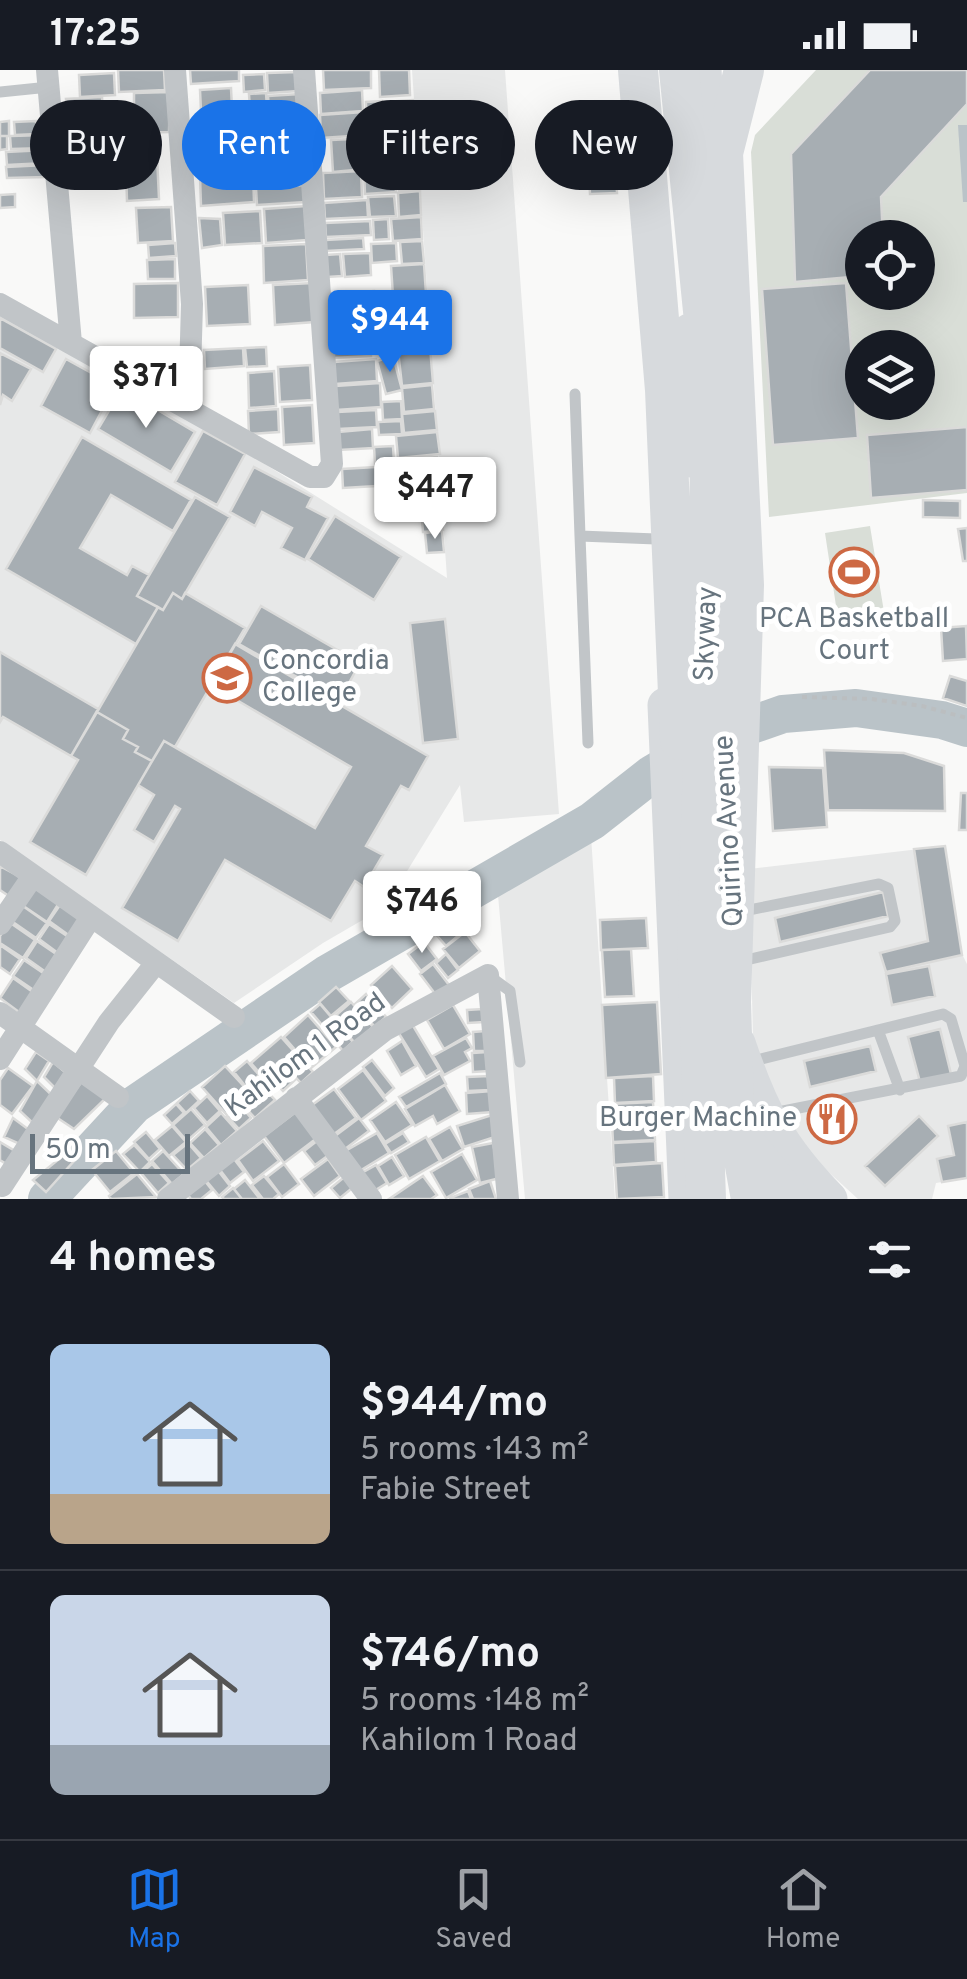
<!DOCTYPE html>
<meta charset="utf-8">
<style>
:root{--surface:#171b24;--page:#242831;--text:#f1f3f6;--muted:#9ea1a6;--line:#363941;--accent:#1a73e8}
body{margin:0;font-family:Overpass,sans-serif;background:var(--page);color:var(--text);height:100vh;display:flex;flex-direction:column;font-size:38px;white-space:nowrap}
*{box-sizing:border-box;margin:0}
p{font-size:32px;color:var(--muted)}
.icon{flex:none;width:55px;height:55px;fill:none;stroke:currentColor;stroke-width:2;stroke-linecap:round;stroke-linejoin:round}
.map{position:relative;height:1129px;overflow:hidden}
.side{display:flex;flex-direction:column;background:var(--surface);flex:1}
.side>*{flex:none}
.banner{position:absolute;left:30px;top:30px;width:908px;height:90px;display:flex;gap:20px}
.buttons{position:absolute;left:845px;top:150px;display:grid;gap:20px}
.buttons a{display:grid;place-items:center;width:90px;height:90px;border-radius:50%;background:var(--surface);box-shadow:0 10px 40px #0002;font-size:50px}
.scale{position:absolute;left:30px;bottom:25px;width:160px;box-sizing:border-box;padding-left:10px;border:5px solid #67747e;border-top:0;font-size:28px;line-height:35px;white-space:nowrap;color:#67747e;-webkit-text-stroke:8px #fff;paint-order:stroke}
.price{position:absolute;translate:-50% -85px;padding:0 22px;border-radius:10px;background:#fff;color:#222;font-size:32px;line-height:65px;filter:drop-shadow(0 2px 5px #0008)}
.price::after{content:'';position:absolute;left:50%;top:60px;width:30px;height:22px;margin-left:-15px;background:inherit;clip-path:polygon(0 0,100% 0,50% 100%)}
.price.current{background:var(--accent);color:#fff}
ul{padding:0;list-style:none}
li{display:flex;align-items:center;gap:30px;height:250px;padding:0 50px}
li+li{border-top:2px solid var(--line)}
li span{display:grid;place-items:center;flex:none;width:280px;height:200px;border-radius:15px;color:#555}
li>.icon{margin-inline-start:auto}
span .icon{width:120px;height:120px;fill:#fffc;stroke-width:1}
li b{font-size:42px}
h2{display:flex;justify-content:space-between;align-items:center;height:120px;padding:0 50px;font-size:42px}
.tag{padding:0 35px;border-radius:45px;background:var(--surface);box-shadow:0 10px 40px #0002;font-size:35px;line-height:90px}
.tag.current{background:var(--accent);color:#fff}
.status{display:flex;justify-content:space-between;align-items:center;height:70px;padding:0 50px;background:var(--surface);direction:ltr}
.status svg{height:28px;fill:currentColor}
.menu{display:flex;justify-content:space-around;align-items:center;height:140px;border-top:2px solid var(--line);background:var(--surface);font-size:28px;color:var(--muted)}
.menu a{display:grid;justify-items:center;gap:5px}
.menu .current{color:var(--accent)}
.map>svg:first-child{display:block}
</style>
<div class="status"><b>17:25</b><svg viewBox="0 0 49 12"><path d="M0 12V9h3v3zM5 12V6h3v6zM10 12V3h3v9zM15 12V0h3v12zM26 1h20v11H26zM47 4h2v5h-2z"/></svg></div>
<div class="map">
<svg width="967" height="1129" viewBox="0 0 967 1129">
<rect width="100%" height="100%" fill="#f9f9f8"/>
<!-- built -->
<path fill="#e7e8e8" d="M412,0H505L559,744L464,752L460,715L385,837L323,873L234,933L0,770V238L124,306L447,508Z
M591,766L615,1129H525L497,814Z
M945,776L962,884L967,894V1108L936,1113L932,1129H858L811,1086L777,1040L753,969L749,799Z"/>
<!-- green -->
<path fill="#d9ded7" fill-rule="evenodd" d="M816,0H967V423L769,447L751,82L755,65ZM862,168H918V222H862ZM862,278H918V332H862Z
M870,456L884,542L838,549L825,463Z"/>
<!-- water -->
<path fill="#bac3c8" d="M958,55H967V132H963Z"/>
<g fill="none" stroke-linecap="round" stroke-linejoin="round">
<!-- river -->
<path stroke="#bac3c8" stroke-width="38" d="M47,1129L134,1035L327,904L592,751L652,704L711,669L783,644L856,638L942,650L967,658"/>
</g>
<!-- building -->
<path fill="#a7aeb3" stroke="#dbdbda" stroke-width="2.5" d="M118,0H164L165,20L119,22Z
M190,0H239V11L191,14Z
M323,0H371V18L324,20Z
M379,0H409L410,25L380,27Z
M870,0H967V34L881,127L883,168H862V206L795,212L791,84Z
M297,2L298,21L268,23L267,3Z
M114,3L115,25L80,27L79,5Z
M264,4L265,20L244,22L243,5Z
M231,18L232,39L201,41L200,20Z
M362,20L363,41L321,44L320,23Z
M170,22L169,62L130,63L129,42H134V23Z
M266,23L267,39L250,40L249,24Z
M300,24V38L269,40L268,26Z
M102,27L103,44L67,46L66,29Z
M413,30L415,60L386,62L385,32Z
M382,31V44L366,45V32Z
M300,40L302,63L252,66L251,43Z
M249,41L251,80L200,83L198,44Z
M364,42L366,65L321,68L320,45Z
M383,46L384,61L368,62L367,47Z
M613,48L617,123L590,124L586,49Z
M88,49L89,64L66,65L65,50Z
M9,51V66H0V52Z
M36,51L37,64L15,65L14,52Z
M416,62L417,91L391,93L390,64Z
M47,65V78L11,79L10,66Z
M156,65L159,129L127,131L125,66Z
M0,66H7V79L0,80Z
M300,66L301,93L261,96L260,68Z
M387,66L388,81L369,82L368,67Z
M354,68H362L364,97H356Z
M352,69L354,100L333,102L331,70Z
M46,80V93L7,95L6,82Z
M230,83L231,101L202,103L201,85Z
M389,83V96L368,97V84Z
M418,93L419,120L399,121L398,94Z
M46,95V107L7,108L6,97Z
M303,97L304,113L265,115L264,99Z
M394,98L396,122L365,124L364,99Z
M361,101L362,127L324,129L323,103Z
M253,103L254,132L201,136L200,106Z
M305,115L306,132L257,135L256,118Z
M420,121L421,145L399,147L398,123Z
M15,124V137L0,138V125Z
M394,126L396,146L370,147L368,127Z
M367,130L368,147L325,149L324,133Z
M306,136L307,170L266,173L264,139Z
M171,137L173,171L138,173L136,138Z
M260,141L262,173L225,175L223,143Z
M421,147L422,169L393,171L391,149Z
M199,148L220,149L222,175L202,178Z
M388,149L389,169L374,170L373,150Z
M370,151L371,165L326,167L325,153Z
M363,168L364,179L326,181L325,170Z
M422,171L424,193L402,194L400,172Z
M175,173L176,186L149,188L148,175Z
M396,173L397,191L372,193L371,174Z
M306,174L308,210L264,213L263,176Z
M370,183L371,205L345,207L343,184Z
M340,184L342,206L327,207L326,185Z
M175,189V209H148L147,190Z
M424,194L426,224L393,226L391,196Z
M178,213V247L134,248V214Z
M313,213L315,252L275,255L273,215Z
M846,213L858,368L773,375L762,219Z
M248,215L250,254L207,256L205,217Z
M374,221L375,232L330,234V224Z
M426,226L427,249L395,252L392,229Z
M375,234L376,258L348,259L347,235Z
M345,236V248L334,249V237Z
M0,248L56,279L43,302L0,278Z
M387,249L390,282L373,283L371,261L378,260L377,250Z
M427,250L429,275L393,279L391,254Z
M370,260L371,286L333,288L331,262Z
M266,277L267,296L247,297L245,278Z
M430,277L433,313L402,316L398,280Z
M243,278L244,296L205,299L204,280Z
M0,283L31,299L12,331L3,325L0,335Z
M393,286L402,320L386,324L377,291Z
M66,289L115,316L90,363L41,336Z
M376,289L377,311L335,314L334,292Z
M310,295L312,330L280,332L278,297Z
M274,301L276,336L249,338L248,303Z
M380,313L381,337L336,340L335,316Z
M432,315L434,339L404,342L402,318Z
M122,319L195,362L171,402L98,359Z
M401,331L402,349L383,350L382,332Z
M312,335L314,373L284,375L282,337Z
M278,339L279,362L249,364L248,341Z
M376,340L377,357L338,359L337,342Z
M435,341L437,360L404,363L402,344Z
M401,351L402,364L379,365L378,352Z
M967,357V420L871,428L867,365Z
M372,359L373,378L339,380L338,362Z
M203,361L245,384L217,435L175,412Z
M437,362L440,384L398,388L396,366Z
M82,367L191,430L173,461L111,425L80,478L127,505L132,496L149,505L137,526L158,537L136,574L6,499Z
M393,376L394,393L375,394L374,377Z
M437,387L440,409L400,413L397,390Z
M393,396L394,415L343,418L342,399Z
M254,397L312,427L307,437L328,448L305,490L281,478L292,458L262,442L255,456L230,442Z
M440,411L442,434L418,437L416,413Z
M195,427L230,447L182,529L173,523L163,540L137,526Z
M923,430L960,431V448L923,447Z
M441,436L443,460L423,462L421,438Z
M335,446L401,487L374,530L308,489Z
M967,458V491H963L958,459Z
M442,461L444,482L427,483L425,463Z
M173,523L182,529L185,523L245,558L175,677L164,671L152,691L135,682L138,677L123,669L128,660L97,642L158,537L163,540Z
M261,536L360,593L339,631L239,574Z
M445,549L458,669L423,673L410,553Z
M966,556L967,589L943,591L941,558Z
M235,574L428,686L409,720L401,716L366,776L383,785L364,817L355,811L331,851L225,790L178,871L122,838L180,739L175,736L154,772L134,760L154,725L138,715L164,671L315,758L351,697L211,615Z
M0,582L98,639L71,686L3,647L0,652Z
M950,606L967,611V636L943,628Z
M97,642L128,660L123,669L138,677L135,682L152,691L86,805L30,772L78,690L71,686Z
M824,680L904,683L944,696L945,741L828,740Z
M769,697L823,698L827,757L773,761Z
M961,723H967V760H959Z
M945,776L962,885L886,902L880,883L928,871L914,779Z
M0,796L26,810L13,829L0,820Z
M32,814L59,833L47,852L19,833Z
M883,822L888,846L780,872L775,848Z
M62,832L88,850L74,869L49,851Z
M20,834L47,853L36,868L10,850Z
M452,845L465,860L446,876L433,861Z
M646,848L648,878L601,880L600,850Z
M9,852L35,870L23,888L0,873V866Z
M49,854L73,870L62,886L39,869Z
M465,862L480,881L459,898L443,879Z
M37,871L62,888L50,905L26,888Z
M424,872L437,889L421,901L408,884Z
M0,875L20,889L10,904L0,897Z
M631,879L634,926L605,927L602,880Z
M446,884L458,900L448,908L436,893Z
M24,890L49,907L38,923L13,906Z
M433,894L449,915L436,925L420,904Z
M392,896L412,919L392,938L371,915Z
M929,896L935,926L892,935L886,904Z
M13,908L37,925L23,945L0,928Z
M336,917L349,931L331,946L319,932Z
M366,924L386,947L375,957L355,934Z
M351,932L373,957L355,973L333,948Z
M657,932L661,1004L606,1008L602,935Z
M320,934L338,955L329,963L311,942Z
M453,935L470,964L444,979L427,950Z
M483,939L484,952L468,953L467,940Z
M308,945L336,977L311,998L284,967Z
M412,954L439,999L426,1007L398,962Z
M340,958L353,972L343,981L331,966Z
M940,959L951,1004L920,1012L908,967Z
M486,961L488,981H474L473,962Z
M281,967L297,985L267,1012L251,993Z
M466,968L472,978L465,982L470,991L444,1005L433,986Z
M402,971L416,996L401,1005L387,981Z
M870,976L876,1001L810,1017L804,991Z
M36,982L49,991L37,1011L25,999Z
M488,982L489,1001L473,1002L472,983Z
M298,986L313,1002L301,1013L286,997Z
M372,990L394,1018L385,1026L363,997Z
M247,991L259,1005L246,1017L234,1002Z
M53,992L71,1007L60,1023L44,1007Z
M225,996L250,1023L226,1044L202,1017Z
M8,998L33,1016L12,1044L0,1035V1010Z
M284,998L295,1010L283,1021L272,1009Z
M363,1000L386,1031L361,1050L338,1019Z
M440,1003L446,1014L406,1037L399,1027Z
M489,1006L490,1020L468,1021L467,1007Z
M653,1006L654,1031L615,1033L614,1008Z
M37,1011L57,1030L37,1057L20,1041Z
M82,1011L107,1027L74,1059L56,1047Z
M445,1015L460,1041L437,1054L433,1046L415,1056L405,1039Z
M263,1017L275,1030L255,1048L243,1035Z
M334,1019L356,1048L330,1067L308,1038Z
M190,1021L199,1031L186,1043L177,1033Z
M492,1021L493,1042L467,1044L466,1023Z
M207,1026L220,1041L207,1053L194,1038Z
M396,1032L412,1055L385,1072L370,1050Z
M653,1032L655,1070L613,1072L611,1034Z
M176,1034L184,1043L172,1054L164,1045Z
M240,1035L251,1048L239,1059L227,1046Z
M301,1038L321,1065L284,1093L264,1066Z
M191,1039L205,1055L187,1071L173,1055Z
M221,1043L237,1061L221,1075L206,1057Z
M492,1045L498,1066L464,1077L457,1056Z
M919,1046L938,1066L885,1116L865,1096Z
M13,1048L32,1062L24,1076L4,1067Z
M359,1048L369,1061L341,1082L331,1069Z
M967,1052V1108L942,1112L937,1089L954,1085L948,1056Z
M172,1056L186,1072L169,1086L155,1070Z
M450,1057L463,1079L442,1091L429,1069Z
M205,1059L219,1075L204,1088L190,1073Z
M146,1062L160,1079L149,1089L134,1072Z
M377,1063L389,1083L353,1105L340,1084Z
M403,1063L409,1072L391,1083L385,1074Z
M322,1067L333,1082L315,1095L304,1081Z
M426,1067L440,1091L409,1109L395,1085Z
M263,1071L279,1091L253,1111L238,1090Z
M655,1071L656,1092L614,1095L613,1073Z
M0,1072L20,1084L11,1097L0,1090Z
M188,1073L201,1088L187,1100L173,1085Z
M493,1073L500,1108L480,1113L472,1077Z
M134,1075L150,1092L140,1102L123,1084Z
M116,1081L134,1103L110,1122L92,1100Z
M163,1081L184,1104L172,1114L152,1091Z
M462,1084L477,1110L446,1128L431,1102Z
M64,1085L74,1091L46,1122L33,1110Z
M231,1085L244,1102L230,1113L217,1096Z
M392,1087L404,1106L389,1115L378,1096Z
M328,1089L340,1106L314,1126L301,1109Z
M662,1093L664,1127L617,1129L615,1096Z
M152,1094L169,1113L158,1123L141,1103Z
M284,1094L299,1114L282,1127L267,1107Z
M376,1095L387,1113L369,1124L358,1105Z
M216,1098L230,1116L219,1126L204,1108Z
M137,1104L156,1127L111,1129L109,1126Z
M348,1104L356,1115L340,1128L331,1118Z
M201,1106L212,1120L201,1129H191L184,1120Z
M264,1106L279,1124L273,1129H263L252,1115Z
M423,1106L437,1125L431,1129H389Z
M245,1110L260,1129H242L234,1119Z
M490,1111L496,1129H473L469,1119Z
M233,1118L242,1129H224L222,1127Z
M468,1121L471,1129H450V1128Z"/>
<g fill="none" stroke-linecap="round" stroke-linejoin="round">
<!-- path -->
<path stroke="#bbbec0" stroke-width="4" stroke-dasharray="5 5" stroke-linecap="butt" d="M802,627L872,629L922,636L967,648"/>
<!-- lane -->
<path stroke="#c1c5c8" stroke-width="11" d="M0,22L49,17
M575,324L580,466
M588,673L580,466L656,469
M739,842L879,814L888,818L895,851L890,857L742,891
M488,905L510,921L520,992
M878,960L900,1020
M749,992L943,944L951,949L965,996L961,1006L773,1043"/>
<!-- street -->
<path stroke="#c1c5c8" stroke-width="22" d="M47,0L71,273
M175,0L192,234L189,338
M0,234L310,407H324L332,394L304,0
M0,782L234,947
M0,854L33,806
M0,943L118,1027
M0,989L91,847
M296,1028L371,1129
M2,1116L109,952L156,893
M168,1129L385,960L488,905L508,1129"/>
<!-- primary -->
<path stroke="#d7dadd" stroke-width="35" d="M704,0L711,107
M665,635L686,1129
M738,973C761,1041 779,1077 830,1129"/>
<!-- highway -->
<path stroke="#d7dadd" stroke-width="40" d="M638,0L665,320L680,670
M679,0L708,291
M744,0L723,83L744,515L731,932L734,1035L751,1129
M691,263L699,390
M743,1070L790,1129
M706,1129L697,870L709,520L710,358"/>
</g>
<!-- icons -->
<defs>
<g id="stadium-ring" transform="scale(2.5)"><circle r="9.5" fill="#fff" stroke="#cd6944" stroke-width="1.5"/><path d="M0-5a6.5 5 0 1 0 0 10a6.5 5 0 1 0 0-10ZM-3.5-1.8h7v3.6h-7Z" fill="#cd6944"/></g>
<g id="university-ring" transform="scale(2.5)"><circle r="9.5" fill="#fff" stroke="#cd6944" stroke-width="1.5"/><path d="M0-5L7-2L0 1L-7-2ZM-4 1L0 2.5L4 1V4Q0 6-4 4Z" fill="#cd6944"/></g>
<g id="restaurant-ring" transform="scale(2.5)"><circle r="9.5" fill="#fff" stroke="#cd6944" stroke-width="1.5"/><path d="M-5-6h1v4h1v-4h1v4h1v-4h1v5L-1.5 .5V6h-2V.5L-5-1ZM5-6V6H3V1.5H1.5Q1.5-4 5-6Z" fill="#cd6944"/></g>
</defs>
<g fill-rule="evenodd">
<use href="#stadium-ring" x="854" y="502"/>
<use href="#university-ring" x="227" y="608"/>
<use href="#restaurant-ring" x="832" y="1049"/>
</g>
<g text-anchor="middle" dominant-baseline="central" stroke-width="10" stroke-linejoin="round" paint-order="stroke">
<!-- poi labels -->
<g font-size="28" fill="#67747e" stroke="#fff">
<text x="854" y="550">PCA Basketball<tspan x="854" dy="32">Court</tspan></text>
<text x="262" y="592" text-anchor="start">Concordia<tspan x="262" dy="32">College</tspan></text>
<text x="797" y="1049" text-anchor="end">Burger Machine</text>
</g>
<!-- street labels -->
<g font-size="28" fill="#67747e" stroke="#fff">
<text transform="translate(707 564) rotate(-88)">Skyway</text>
<text transform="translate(730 761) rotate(-93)">Quirino Avenue</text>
<text transform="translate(306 986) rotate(-36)">Kahilom 1 Road</text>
</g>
</g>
</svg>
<div class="buttons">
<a><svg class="icon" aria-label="locate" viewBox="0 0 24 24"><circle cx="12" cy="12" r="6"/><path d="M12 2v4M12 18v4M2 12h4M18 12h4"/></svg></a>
<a><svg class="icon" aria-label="layers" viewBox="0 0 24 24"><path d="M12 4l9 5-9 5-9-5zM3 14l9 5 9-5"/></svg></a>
</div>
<div class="scale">50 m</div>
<b class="price current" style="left:390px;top:305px">$944</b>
<b class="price" style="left:146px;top:361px">$371</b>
<b class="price" style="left:435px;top:472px">$447</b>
<b class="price" style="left:422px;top:886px">$746</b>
<div class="banner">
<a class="tag">Buy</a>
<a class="tag current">Rent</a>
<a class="tag">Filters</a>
<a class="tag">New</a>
</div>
</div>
<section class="side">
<h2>4 homes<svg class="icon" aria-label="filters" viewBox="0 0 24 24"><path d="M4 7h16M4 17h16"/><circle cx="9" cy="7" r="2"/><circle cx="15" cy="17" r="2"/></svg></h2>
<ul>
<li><span style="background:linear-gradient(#a9c7e8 75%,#b9a48a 0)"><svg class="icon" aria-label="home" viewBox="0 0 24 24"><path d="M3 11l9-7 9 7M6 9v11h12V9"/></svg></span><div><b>$944/mo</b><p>5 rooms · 143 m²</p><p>Fabie Street</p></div></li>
<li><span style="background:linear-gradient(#c9d6e8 75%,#9aa5b1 0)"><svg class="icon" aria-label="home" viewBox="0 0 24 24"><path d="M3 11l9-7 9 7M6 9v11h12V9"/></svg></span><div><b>$746/mo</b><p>5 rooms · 148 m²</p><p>Kahilom 1 Road</p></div></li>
</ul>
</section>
<nav class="menu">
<a class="current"><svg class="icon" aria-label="map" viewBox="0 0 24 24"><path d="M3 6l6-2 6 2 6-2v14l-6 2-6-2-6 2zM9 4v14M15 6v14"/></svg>Map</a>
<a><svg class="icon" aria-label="saved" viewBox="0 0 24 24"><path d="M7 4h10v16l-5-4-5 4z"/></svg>Saved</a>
<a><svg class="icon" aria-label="home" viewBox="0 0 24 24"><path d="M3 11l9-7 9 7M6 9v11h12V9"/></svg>Home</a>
</nav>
